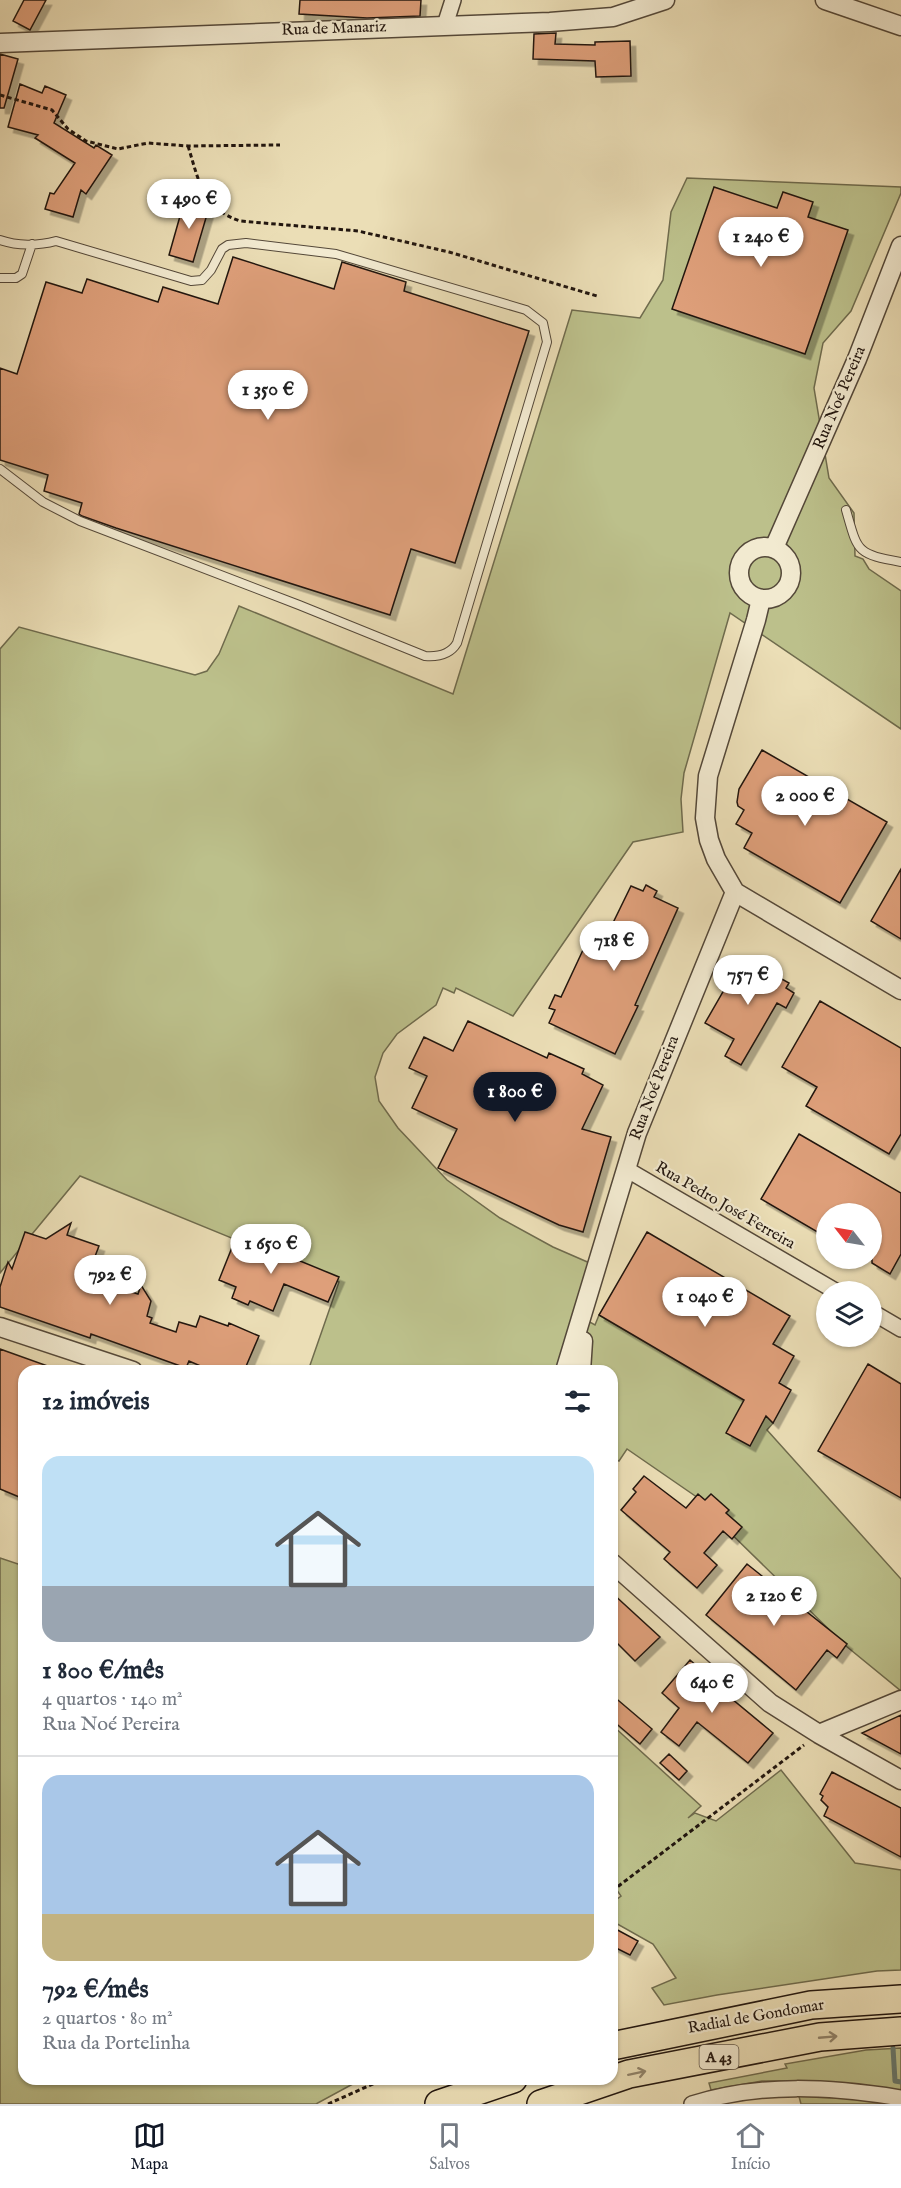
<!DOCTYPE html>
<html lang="pt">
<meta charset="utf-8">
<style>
:root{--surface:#fff;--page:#f2f2f3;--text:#1f2937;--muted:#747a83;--line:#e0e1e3;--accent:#111827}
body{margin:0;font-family:"IM FELL English",serif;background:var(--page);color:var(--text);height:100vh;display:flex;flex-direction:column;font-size:22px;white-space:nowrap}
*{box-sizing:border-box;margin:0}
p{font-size:20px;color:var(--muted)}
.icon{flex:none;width:33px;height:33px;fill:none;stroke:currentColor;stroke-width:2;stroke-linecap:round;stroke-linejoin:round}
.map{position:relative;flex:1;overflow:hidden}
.sheet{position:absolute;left:18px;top:1365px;width:600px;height:720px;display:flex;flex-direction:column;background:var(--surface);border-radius:18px;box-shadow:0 2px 4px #0004}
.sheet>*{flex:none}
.needle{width:39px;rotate:301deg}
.buttons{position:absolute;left:816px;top:1203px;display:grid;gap:12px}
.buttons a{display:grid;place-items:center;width:66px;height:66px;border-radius:50%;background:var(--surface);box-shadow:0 2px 4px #0004;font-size:30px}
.price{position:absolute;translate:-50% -51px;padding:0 14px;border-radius:21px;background:#fff;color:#222;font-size:20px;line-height:39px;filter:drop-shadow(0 2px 3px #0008)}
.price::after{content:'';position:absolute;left:50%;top:36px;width:18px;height:14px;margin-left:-9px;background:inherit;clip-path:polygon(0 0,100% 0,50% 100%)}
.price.on{background:var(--accent);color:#fff}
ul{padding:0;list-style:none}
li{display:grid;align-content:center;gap:12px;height:318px;padding:0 24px}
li+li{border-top:2px solid var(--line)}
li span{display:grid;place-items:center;height:186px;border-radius:18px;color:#555}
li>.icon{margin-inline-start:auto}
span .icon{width:108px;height:108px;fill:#fffc;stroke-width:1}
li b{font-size:26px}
h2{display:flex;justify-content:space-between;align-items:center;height:72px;padding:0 24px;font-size:26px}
.tabs{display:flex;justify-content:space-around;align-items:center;height:84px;border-top:2px solid var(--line);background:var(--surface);font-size:16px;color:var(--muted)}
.tabs a{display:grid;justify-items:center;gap:3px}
.tabs .on{color:var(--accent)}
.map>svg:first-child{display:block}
</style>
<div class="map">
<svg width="901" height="2104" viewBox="0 0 901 2104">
<defs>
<filter id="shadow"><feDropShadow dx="5.5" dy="5.5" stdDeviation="0" flood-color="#0004"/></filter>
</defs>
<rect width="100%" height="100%" fill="#ebdeb6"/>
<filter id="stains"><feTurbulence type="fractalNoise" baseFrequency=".00333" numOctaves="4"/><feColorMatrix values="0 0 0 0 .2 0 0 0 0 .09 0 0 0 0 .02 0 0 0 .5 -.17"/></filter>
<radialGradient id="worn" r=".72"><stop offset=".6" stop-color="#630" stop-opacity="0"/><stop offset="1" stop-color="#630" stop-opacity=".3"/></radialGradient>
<!-- green -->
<path fill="#bcc08b" stroke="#6f6b4d" stroke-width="1.5" d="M687,178L901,187V193L851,311L823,343L814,388L829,478L854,513L855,556L863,559L869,569L901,591V729L730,613L684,773L681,799L683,832L633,842L513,1016L456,988L454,993L443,988L436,1005L397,1034L383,1053L375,1077L379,1101L398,1128L447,1180L500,1218L553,1247L592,1264L575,1314L595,1325L599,1315L762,1411L773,1423L767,1430L901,1579V1691L846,1646L717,1520L701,1500L627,1449L619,1461L612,1458V1371H308L339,1282L80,1176L0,1273V649L19,627L195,675L207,671L219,654L239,606L453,694L572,310L640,318L663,280L671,212Z
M0,1558L24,1566V2079H362L316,2104H0Z
M612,1725L701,1806L688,1818L695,1813L716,1821L781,1770L855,1863L901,1870V1970L877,1971L717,1995L664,2005L652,1988L676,1978L653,1944L612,1921V1903L621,1896L612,1883Z
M901,2048V2104H801L795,2081H762L711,2090L709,2083L787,2068L785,2064L866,2050Z"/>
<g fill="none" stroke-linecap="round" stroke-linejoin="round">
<!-- stream -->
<path stroke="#697a6f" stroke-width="5" d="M893,2048L895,2081L901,2082"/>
</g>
<!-- building -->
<path fill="#de9f7a" stroke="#22160f" stroke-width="1.5" filter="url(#shadow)" d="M24,0H46L30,30L13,21Z
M300,0H421L420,16L367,18L299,14Z
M556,33L555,44L595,45V42L630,41L631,76L596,77L595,61L533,59L534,34Z
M0,54L18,59L4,108H0Z
M20,84L42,93L45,86L66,95L54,123L94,148L96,145L112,155L86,194L81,190L73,217L45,209L50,193L54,194L75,163L35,138L38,135L8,127Z
M714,187L777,208L783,192L813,202L808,217L848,230L805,354L672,309Z
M186,195L201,199L198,208L208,211L193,262L169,255Z
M233,257L334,289L342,262L406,282L404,291L529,331L455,563L411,549L390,615L116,528L82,516L79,514L82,503L44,491L48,475L0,460V368L17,374L46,282L82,293L87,279L158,302L163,287L218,304Z
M762,750L887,822L840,903L744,848L752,833L736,824L744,810L738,806L737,802L739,789Z
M901,869V939L871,921Z
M646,885L657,891L654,897L678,908L635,1005L638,1006L615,1054L549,1023L555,1010L549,1008L555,995L561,997L583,950L589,953L600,929L608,933L631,886L643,891Z
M743,957L789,983L786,988L794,993L786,1008L777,1003L741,1065L725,1056L734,1039L705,1023Z
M820,1001L901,1048V1134L889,1154L806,1106L817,1087L782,1067Z
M468,1021L547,1058L549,1053L584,1069L582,1074L603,1085L582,1129L611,1137L583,1232L559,1225L438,1168L457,1129L412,1108L427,1076L409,1068L424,1037L453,1051Z
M799,1134L901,1193V1254L890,1274L872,1263V1214H826V1237L761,1199Z
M71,1223L67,1235L99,1246L94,1259L119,1268L113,1286L138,1294L141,1285L151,1301L147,1316L152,1318L150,1323L176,1332L179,1322L196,1327L200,1316L228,1326L229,1323L259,1336L244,1371H212L189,1361L186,1368L91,1334L90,1338L0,1307V1287L8,1262L12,1269L25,1232L46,1239Z
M647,1232L790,1316L773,1344L794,1356L779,1383L791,1390L773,1423L766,1416L750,1446L726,1433L744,1400L599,1315Z
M237,1235L339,1277L328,1302L284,1284L273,1311L250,1301L248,1305L232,1298L236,1287L219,1280Z
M0,1349L56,1369V1371H24V1499L0,1489Z
M868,1364L901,1384V1498L818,1451Z
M644,1476L686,1508L698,1494L705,1500L711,1494L729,1510L726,1513L742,1527L732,1539L723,1531L704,1553L717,1565L697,1588L664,1559L670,1552L621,1510L636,1492L633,1489Z
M747,1564L847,1644L837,1658L827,1650L796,1690L706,1615Z
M612,1593L660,1637L635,1661L612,1638Z
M690,1660L721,1687L720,1689L773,1733L748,1763L697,1722L679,1746L661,1732L679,1708L662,1693Z
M612,1695L652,1729L640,1744L612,1720Z
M901,1715V1754L862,1733Z
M669,1754L687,1771L679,1780L660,1763Z
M832,1772L901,1808V1857L824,1816L828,1807L821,1800L823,1796L820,1794Z
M612,1927L638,1941L630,1955L612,1946Z"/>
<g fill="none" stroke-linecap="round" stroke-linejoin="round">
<!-- service casing -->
<g stroke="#544839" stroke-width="10">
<path id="service" d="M0,240C17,246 38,246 56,241L191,281L202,280L211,270L222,249L228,245L246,243L336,254L526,310L543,323L547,342L457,643C450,655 438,657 425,656L299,605L80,521L43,502L0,469
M0,278H16L22,274L32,244
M846,510C858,552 856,554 901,562"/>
</g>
<!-- minor casing -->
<g stroke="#544839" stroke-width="18">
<path id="minor" d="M445,25L453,0
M626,1169L837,1292
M872,1312L901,1329
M692,2104C761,2082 831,2087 901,2098"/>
</g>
<!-- tertiary casing -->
<g stroke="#544839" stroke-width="21">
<path id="tertiary" d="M825,0L901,26
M0,43L550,22L613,17L665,0
M739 573a26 26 0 1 1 52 0a26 26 0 1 1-52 0Z
M774,548L857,359L901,246
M761,599L756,620L708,776L705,818L709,840L716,859L735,892L901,990
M0,1327L133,1371
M565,1371L637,1133L735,892
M581,1371L583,1341
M612,1563L770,1703L819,1734L901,1780
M819,1734L901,1700"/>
</g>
<!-- motorway casing -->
<g stroke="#22160f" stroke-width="30">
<path id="motorway" d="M612,2046L811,2005L901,1999
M439,2104L513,2079
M541,2104L629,2074L820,2037L901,2031"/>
</g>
<!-- path -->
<path stroke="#22160f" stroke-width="3" stroke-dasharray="4.5 3" stroke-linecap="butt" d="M0,95L52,110L68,129L86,141L118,149L148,143L188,146L280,145
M188,146C199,181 202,208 240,221L358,231L449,252L597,296
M612,1891L804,1745
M328,2104L384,2079"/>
<!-- service -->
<use href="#service" stroke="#f2ead0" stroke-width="8"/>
<!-- minor -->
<use href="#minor" stroke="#f2ead0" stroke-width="15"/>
<!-- tertiary -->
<use href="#tertiary" stroke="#f2ead0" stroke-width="18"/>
<!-- motorway -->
<use href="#motorway" stroke="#ebdeb6" stroke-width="27"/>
</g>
<!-- one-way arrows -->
<defs><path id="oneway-shaft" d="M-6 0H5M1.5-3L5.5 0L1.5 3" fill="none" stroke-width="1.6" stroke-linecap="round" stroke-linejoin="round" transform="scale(1.5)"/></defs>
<g stroke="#91846b">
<use href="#oneway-shaft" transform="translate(828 2037) rotate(-5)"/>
<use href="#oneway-shaft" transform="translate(637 2073) rotate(-12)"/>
</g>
<g text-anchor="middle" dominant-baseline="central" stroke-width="4.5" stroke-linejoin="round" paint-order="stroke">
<!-- shield labels -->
<rect fill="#f2ead0" stroke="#605649" stroke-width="1.5" x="699.5" y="2045" width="39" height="24" rx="4.5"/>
<g font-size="15" font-weight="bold" fill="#22160f">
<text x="719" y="2057">A 43</text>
</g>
<!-- street labels -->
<g font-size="16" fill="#22160f" stroke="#f2ead0">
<text transform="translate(334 29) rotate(-2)">Rua de Manariz</text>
<text transform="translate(840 398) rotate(-67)">Rua Noé Pereira</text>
<text transform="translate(655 1088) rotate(-69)">Rua Noé Pereira</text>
<text transform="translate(725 1206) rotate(30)">Rua Pedro José Ferreira</text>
<text transform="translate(756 2017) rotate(-10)">Radial de Gondomar</text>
</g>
</g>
<rect width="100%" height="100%" filter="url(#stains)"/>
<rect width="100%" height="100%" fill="url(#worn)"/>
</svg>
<div class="buttons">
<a><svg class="needle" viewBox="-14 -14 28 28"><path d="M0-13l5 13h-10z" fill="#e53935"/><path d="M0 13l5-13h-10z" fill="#747a83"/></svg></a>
<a><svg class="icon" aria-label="layers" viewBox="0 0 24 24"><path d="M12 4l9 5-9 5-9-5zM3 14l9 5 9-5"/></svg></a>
</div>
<b class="price" style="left:189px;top:230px">1 490 €</b>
<b class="price" style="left:761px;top:268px">1 240 €</b>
<b class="price" style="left:268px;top:421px">1 350 €</b>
<b class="price" style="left:805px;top:827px">2 000 €</b>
<b class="price" style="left:614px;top:972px">718 €</b>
<b class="price" style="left:748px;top:1006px">757 €</b>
<b class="price on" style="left:515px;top:1123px">1 800 €</b>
<b class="price" style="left:271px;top:1275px">1 650 €</b>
<b class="price" style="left:110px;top:1306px">792 €</b>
<b class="price" style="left:705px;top:1328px">1 040 €</b>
<b class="price" style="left:774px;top:1627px">2 120 €</b>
<b class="price" style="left:712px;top:1714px">640 €</b>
<section class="sheet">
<h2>12 imóveis<svg class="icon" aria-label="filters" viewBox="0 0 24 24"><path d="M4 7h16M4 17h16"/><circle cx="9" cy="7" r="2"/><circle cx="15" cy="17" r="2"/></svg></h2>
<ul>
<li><span style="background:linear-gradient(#bfe0f5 70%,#9aa5b1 0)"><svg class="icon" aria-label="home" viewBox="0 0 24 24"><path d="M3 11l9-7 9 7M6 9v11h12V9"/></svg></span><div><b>1 800 €/mês</b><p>4 quartos · 140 m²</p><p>Rua Noé Pereira</p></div></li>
<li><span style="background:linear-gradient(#a9c7e8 75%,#c2b280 0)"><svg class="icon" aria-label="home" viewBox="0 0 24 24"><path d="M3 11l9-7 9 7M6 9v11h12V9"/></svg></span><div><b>792 €/mês</b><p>2 quartos · 80 m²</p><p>Rua da Portelinha</p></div></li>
</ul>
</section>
</div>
<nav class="tabs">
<a class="on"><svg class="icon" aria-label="map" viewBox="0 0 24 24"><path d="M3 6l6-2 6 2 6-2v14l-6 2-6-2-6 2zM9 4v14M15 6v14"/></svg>Mapa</a>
<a><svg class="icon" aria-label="saved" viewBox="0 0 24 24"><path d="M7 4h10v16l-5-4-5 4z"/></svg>Salvos</a>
<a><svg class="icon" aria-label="home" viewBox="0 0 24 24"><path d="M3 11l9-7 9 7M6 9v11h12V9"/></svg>Início</a>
</nav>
